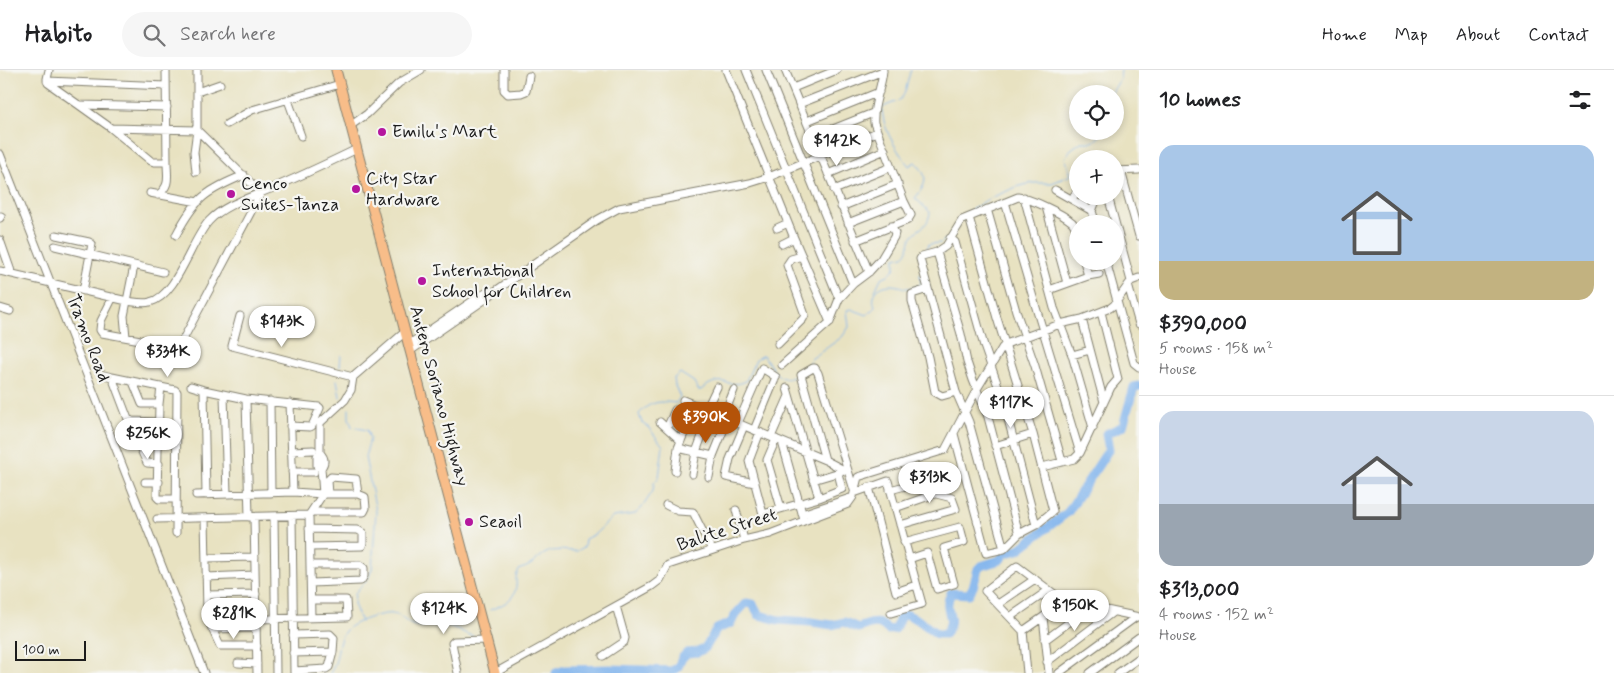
<!DOCTYPE html>
<meta charset="utf-8">
<style>
:root{--surface:#fff;--page:#f6f6f6;--text:#202124;--muted:#757577;--line:#e0e0e0;--accent:#b45309}
body{margin:0;font-family:Mynerve,sans-serif;background:var(--page);color:var(--text);height:100vh;display:flex;flex-direction:column;font-size:19px;white-space:nowrap}
*{box-sizing:border-box;margin:0}
p{font-size:16px;color:var(--muted)}
.icon{flex:none;width:28px;height:28px;fill:none;stroke:currentColor;stroke-width:2;stroke-linecap:round;stroke-linejoin:round}
.map{position:relative;flex:1;overflow:hidden}
.details{display:flex;flex-direction:column;background:var(--surface);width:475px}
.details>*{flex:none}
.tools{position:absolute;left:1069px;top:15px;display:grid;gap:10px}
.tools a{display:grid;place-items:center;width:55px;height:55px;border-radius:50%;background:var(--surface);box-shadow:0 2px 8px #0003;font-size:25px}
.scale{position:absolute;left:15px;bottom:12px;width:71px;box-sizing:border-box;padding-left:5px;border:2px solid #1c1c1c;border-top:0;font-size:14px;line-height:18px;white-space:nowrap;color:#1c1c1c;-webkit-text-stroke:4px #f6f6f2;paint-order:stroke}
.price{position:absolute;translate:-50% -42px;padding:0 11px;border-radius:18px;background:#fff;color:#222;font-size:16px;line-height:32px;filter:drop-shadow(0 1px 2px #0008)}
.price::after{content:'';position:absolute;left:50%;top:30px;width:15px;height:11px;margin-left:-8px;background:inherit;clip-path:polygon(0 0,100% 0,50% 100%)}
.price.on{background:var(--accent);color:#fff}
ul{padding:0;list-style:none}
li{display:grid;align-content:center;gap:10px;height:265px;padding:0 20px}
li+li{border-top:1px solid var(--line)}
li span{display:grid;place-items:center;height:155px;border-radius:15px;color:#555}
li>.icon{margin-inline-start:auto}
span .icon{width:90px;height:90px;fill:#fffc;stroke-width:1}
li b{font-size:21px}
h2{display:flex;justify-content:space-between;align-items:center;height:60px;padding:0 20px;font-size:21px}
header{display:flex;align-items:center;gap:30px;box-sizing:border-box;height:70px;padding:0 25px;background:var(--surface);border-bottom:1px solid var(--line)}
header strong{font-size:24px}
nav{display:flex;gap:28px;margin-inline-start:auto;font-size:18px}
.search{width:350px;height:45px;background:var(--page);display:flex;align-items:center;gap:12px;box-sizing:border-box;padding:0 18px;border-radius:28px;color:var(--muted);font-size:19px}
main{display:flex;flex:1;min-height:0}
.map>svg:first-child{display:block}
</style>
<header>
<strong>Habito</strong>
<div class="search"><svg class="icon" aria-label="search" viewBox="0 0 24 24"><circle cx="10" cy="10" r="6"/><path d="M15 15l6 6"/></svg>Search here</div>
<nav><a>Home</a><a>Map</a><a>About</a><a>Contact</a></nav>
</header>
<main>
<div class="map">
<svg width="1139" height="603" viewBox="0 0 1139 603">
<rect width="100%" height="100%" fill="#f6f6f2"/>
<filter id="ink" filterUnits="userSpaceOnUse"><feTurbulence type="fractalNoise" baseFrequency=".02" numOctaves="2"/><feDisplacementMap in="SourceGraphic" scale="10" xChannelSelector="R" yChannelSelector="G"/><feConvolveMatrix kernelMatrix="1 2 1 2 8 2 1 2 1" color-interpolation-filters="sRGB"/></filter>
<filter id="wash" filterUnits="userSpaceOnUse"><feTurbulence type="fractalNoise" baseFrequency=".0096" numOctaves="4" result="noise"/><feDisplacementMap in="SourceGraphic" scale="20" xChannelSelector="R" yChannelSelector="G"/><feGaussianBlur stdDeviation="1.12" result="paint"/><feColorMatrix in="noise" values="0 0 0 0 0 0 0 0 0 0 0 0 0 0 0 0 0 1.4 0 .05"/><feComposite in="paint" operator="in"/></filter>
<g filter="url(#wash)">
<rect width="100%" height="100%" fill="#e8e2c1"/>
<g fill="none" stroke-linecap="round" stroke-linejoin="round">
<!-- stream -->
<path stroke="#7fb3ed" stroke-width="1" d="M1111,24L1120,9L1121,0
M962,146L988,129L1019,116L1033,113H1052L1071,105L1065,88L1070,80L1081,72H1093L1101,65L1102,61
M926,181L929,174L941,173L946,169
M875,221L881,208L888,205L895,198V188C896,188 903,186 903,186C909,182 908,176 910,171C914,157 928,161 930,142L915,128C927,114 929,106 915,92L909,96C896,79 883,60 882,38C887,35 893,33 898,31C907,26 907,9 911,0
M340,296L341,285
M804,300L811,289L842,267L849,257L847,240L851,239L867,245L875,237C869,221 883,212 898,216C901,216 903,218 905,218C911,219 917,216 921,214L920,204
M337,310L340,327
M349,339V348L352,357L367,360L370,369L365,387L376,441L372,499L368,509L355,523L354,534L361,552
M490,540C502,535 514,531 516,517C517,508 514,507 520,499C534,496 537,487 548,482C558,479 567,481 577,481L584,477L585,469L595,464L613,447L635,444L641,439L653,421L654,413L659,407L663,376L649,358L642,353L639,344C650,331 660,331 676,333L680,327L675,316L674,308L680,303L694,312L698,320H701C722,302 728,320 746,311L756,289L763,285C774,299 779,317 799,304
M330,603C340,591 335,572 346,560C353,552 383,542 393,544C401,545 406,553 413,555C423,558 440,554 452,557C460,559 465,565 473,566"/>
<!-- river -->
<path stroke="#7fb3ed" stroke-width="9" d="M556,603L565,600L611,599L672,601L678,597L682,588L687,583L698,582L705,578L717,559L731,553L735,545L746,533L753,534L759,545L778,550L811,552L832,555L844,552L858,558C870,554 878,549 888,560L895,559L902,544H906L918,550L937,564H945C959,545 941,543 951,523L969,524L973,517L978,499L981,496L1000,490L1004,484L1018,480L1068,442L1109,379L1106,364L1123,356L1134,317L1139,316"/>
</g>
</g>
<g filter="url(#ink)">
<g fill="none" stroke-linecap="round" stroke-linejoin="round">
<!-- minor casing -->
<g stroke="#827f6e" stroke-width="9">
<path id="minor" d="M49,0L47,9L48,13L111,58L197,60V0
M504,0V20L508,24L521,23L526,21L529,6
M726,0L794,168L830,252
M746,0L839,229
M766,0L853,214
M785,0L869,202
M47,11L166,16
M793,18L837,0
M197,22L220,14
M288,30L301,66
M799,34L883,1
M80,35L167,37
M807,51L879,22
M227,54L252,40L340,14
M350,56L367,44L399,13L421,0
M111,58L151,91L154,92H167L166,0
M813,67L873,43
M0,84L204,603
M1115,101L1139,100
M1121,101L1139,166
M196,102L194,82L197,60
M828,104L885,80
M834,120L891,97
M1055,120L1092,141
M150,123L198,132
M158,125C171,115 167,107 167,92
M1108,126L1131,211
M1024,127L1054,238L1072,285L1093,358
M1072,129L1078,119
M1005,132L1037,241L1080,383L1074,389L1042,397
M841,137L898,114
M1046,137L1067,213
M987,139L1016,241L1035,296L1062,391
M0,148L1,146
M848,153L904,131
M1096,154L1092,141L1098,126
M777,158L788,153
M56,165L89,172L92,174L83,221
M176,165C196,127 206,121 244,105
M950,168L955,172L984,276L1003,330L1036,455
M0,170L12,204
M855,171L908,150L911,145L904,131L874,53C872,35 882,18 883,0
M782,174L794,168
M55,176L163,202
M937,182L961,264L967,292L973,310L988,347L1019,464
M1084,191L1088,206
M1106,191L1134,293L1139,297
M0,201L127,231C135,232 143,234 150,232C177,226 191,170 209,151C225,134 250,128 270,119C299,107 328,93 357,79
M1128,215L1139,254
M928,219L912,224V231L928,287L935,322L942,326L956,322
M1049,220L1088,206L1099,204
M113,227L101,251L100,260L102,263L179,277L261,123L197,60
M0,238L10,241
M240,246L232,276L353,307L405,262
M1082,249L1104,332
M126,267L124,246L134,196
M778,274L803,249L805,245L787,195L791,189L802,186
M408,275L480,226L488,222H494
M410,281L487,228L494,222L597,150L619,138L750,113L769,107L877,62
M1072,285L1090,280
M782,295L830,252L839,229L853,214L869,202L881,189L894,167L895,163L891,156
M104,305L112,307
M133,312L142,334H159
M191,316L204,320L246,329L319,337L320,338L312,356L310,357L290,356
M161,317L159,334L157,427L159,429H176
M787,318L819,428
M204,320L206,425
M224,325L227,424
M246,329L249,447
M683,330L825,390L846,401
M270,331L271,423
M290,333L293,422
M706,340L717,317
M723,347L734,320
M159,352L132,351L128,349L112,307L175,320L177,322L176,463
M660,352L681,371
M738,353L762,298L776,307L754,360
M744,356L730,389L726,407L755,413
M667,358L675,340
M760,362L749,391L763,444L819,428L842,419L838,403
M954,364L986,483L1004,479L1019,464L1036,455L1053,441L1033,364L997,248L969,147
M771,367L789,326
M136,369L147,393L159,394
M776,369L767,390L781,438
M128,371L159,369
M782,372L804,450
M995,376L1033,364
M678,378L713,386
M291,381L313,380
M320,383C325,388 325,393 321,398
M1080,383L1111,317L1118,309L1101,242
M825,390L801,305L813,298H815L818,303L854,420
M675,401L678,378L696,335
M292,402H314
M692,404L696,382L711,342
M709,407L713,386L728,349
M813,410L840,402
M145,412H159
M869,417L896,522L916,515
M890,420L905,416L952,428L956,439L900,455
M854,423L888,411L922,534L891,543
M328,424L327,411L331,407L356,409L358,424
M196,425L293,422L323,424H358L365,427L366,438L364,442H312
M666,435L678,441L693,442L712,480
M895,438L935,424
M736,440L744,470
M802,444L850,428
M309,445L311,548
M274,446L276,603
M292,446L294,603
M254,447L257,603
M205,448L207,542L209,552L220,576H257
M157,449L309,445L323,424L321,398L317,396V386L320,383V353L345,330L351,320L353,307
M309,459L358,460L363,463V473L362,476L310,477
M904,472L960,457L964,472L944,478L954,514L937,519L927,483L909,489
M1004,479L969,352L956,322L920,189L922,186L937,182L946,176L962,150L1018,127C1030,128 1063,144 1072,152C1076,156 1076,161 1078,167
M206,488L255,487
M310,495H360L364,498V506L361,511L311,513
M206,507L255,505
M207,525L256,524
M998,534L1035,509
M207,542L256,541
M1010,547L1049,520
M256,549L347,547L346,530H311
M212,559L256,558
M1023,561L985,521L1017,496L1064,531
M293,565L330,564L334,568L333,582L329,597L326,599L294,601
M1045,570L1091,536
M293,583L333,582
M603,586L624,572L625,568L616,536
M1047,592L1113,542
M238,593L257,594
M458,603L452,573L454,571L487,570
M495,603L652,516L660,510L668,495L744,470L770,464L848,434L853,427L858,407L945,380L977,319L1002,278L1006,274L1060,254L1082,249L1110,238L1114,235L1131,211L1139,208
M1027,603L1023,561L1043,547
M1049,603L1043,547L1064,531L1139,547
M1059,603L1136,547
M1090,603L1139,567
M1118,603L1139,588"/>
</g>
<!-- major casing -->
<g stroke="#827f6e" stroke-width="11">
<path id="major" d="M336,0L495,603"/>
</g>
<!-- minor -->
<use href="#minor" stroke="#fff" stroke-width="7"/>
<!-- major -->
<use href="#major" stroke="#f8bd89" stroke-width="9"/>
</g>
</g>
<!-- markers -->
<g fill="#b5179e" stroke="#f6f6f2" stroke-width="2">
<circle cx="382" cy="62" r="5"/>
<circle cx="356" cy="119" r="5"/>
<circle cx="231" cy="124" r="5"/>
<circle cx="422" cy="211" r="5"/>
<circle cx="469" cy="452" r="5"/>
</g>
<g text-anchor="middle" dominant-baseline="central" stroke-width="4.5" stroke-linejoin="round" paint-order="stroke">
<!-- poi labels -->
<g font-size="18" fill="#1c1c1c" stroke="#f6f6f2" text-anchor="start">
<text x="392" y="62">Emilu's Mart</text>
<text x="366" y="109">City Star<tspan x="366" dy="21">Hardware</tspan></text>
<text x="241" y="114">Cenco<tspan x="241" dy="21">Suites-Tanza</tspan></text>
<text x="432" y="201">International<tspan x="432" dy="21">School for Children</tspan></text>
<text x="479" y="452">Seaoil</text>
</g>
<!-- street labels -->
<g font-size="18" fill="#1c1c1c" stroke="#f6f6f2">
<text transform="translate(88 268) rotate(69)">Tramo Road</text>
<text transform="translate(439 326) rotate(75)">Antero Soriano Highway</text>
<text transform="translate(727 460) rotate(-18)">Balite Street</text>
</g>
</g>
</svg>
<div class="tools">
<a><svg class="icon" aria-label="locate" viewBox="0 0 24 24"><circle cx="12" cy="12" r="6"/><path d="M12 2v4M12 18v4M2 12h4M18 12h4"/></svg></a>
<a>+</a>
<a>−</a>
</div>
<div class="scale">100 m</div>
<b class="price" style="left:837px;top:97px">$142K</b>
<b class="price" style="left:282px;top:278px">$143K</b>
<b class="price" style="left:168px;top:308px">$334K</b>
<b class="price" style="left:1011px;top:359px">$117K</b>
<b class="price on" style="left:706px;top:374px">$390K</b>
<b class="price" style="left:148px;top:390px">$256K</b>
<b class="price" style="left:930px;top:434px">$313K</b>
<b class="price" style="left:1075px;top:562px">$150K</b>
<b class="price" style="left:444px;top:565px">$124K</b>
<b class="price" style="left:234px;top:570px">$281K</b>
</div>
<section class="details">
<h2>10 homes<svg class="icon" aria-label="filters" viewBox="0 0 24 24"><path d="M4 7h16M4 17h16"/><circle cx="9" cy="7" r="2"/><circle cx="15" cy="17" r="2"/></svg></h2>
<ul>
<li><span style="background:linear-gradient(#a9c7e8 75%,#c2b280 0)"><svg class="icon" aria-label="home" viewBox="0 0 24 24"><path d="M3 11l9-7 9 7M6 9v11h12V9"/></svg></span><div><b>$390,000</b><p>5 rooms · 158 m²</p><p>House</p></div></li>
<li><span style="background:linear-gradient(#c9d6e8 60%,#9aa5b1 0)"><svg class="icon" aria-label="home" viewBox="0 0 24 24"><path d="M3 11l9-7 9 7M6 9v11h12V9"/></svg></span><div><b>$313,000</b><p>4 rooms · 152 m²</p><p>House</p></div></li>
</ul>
</section>
</main>
